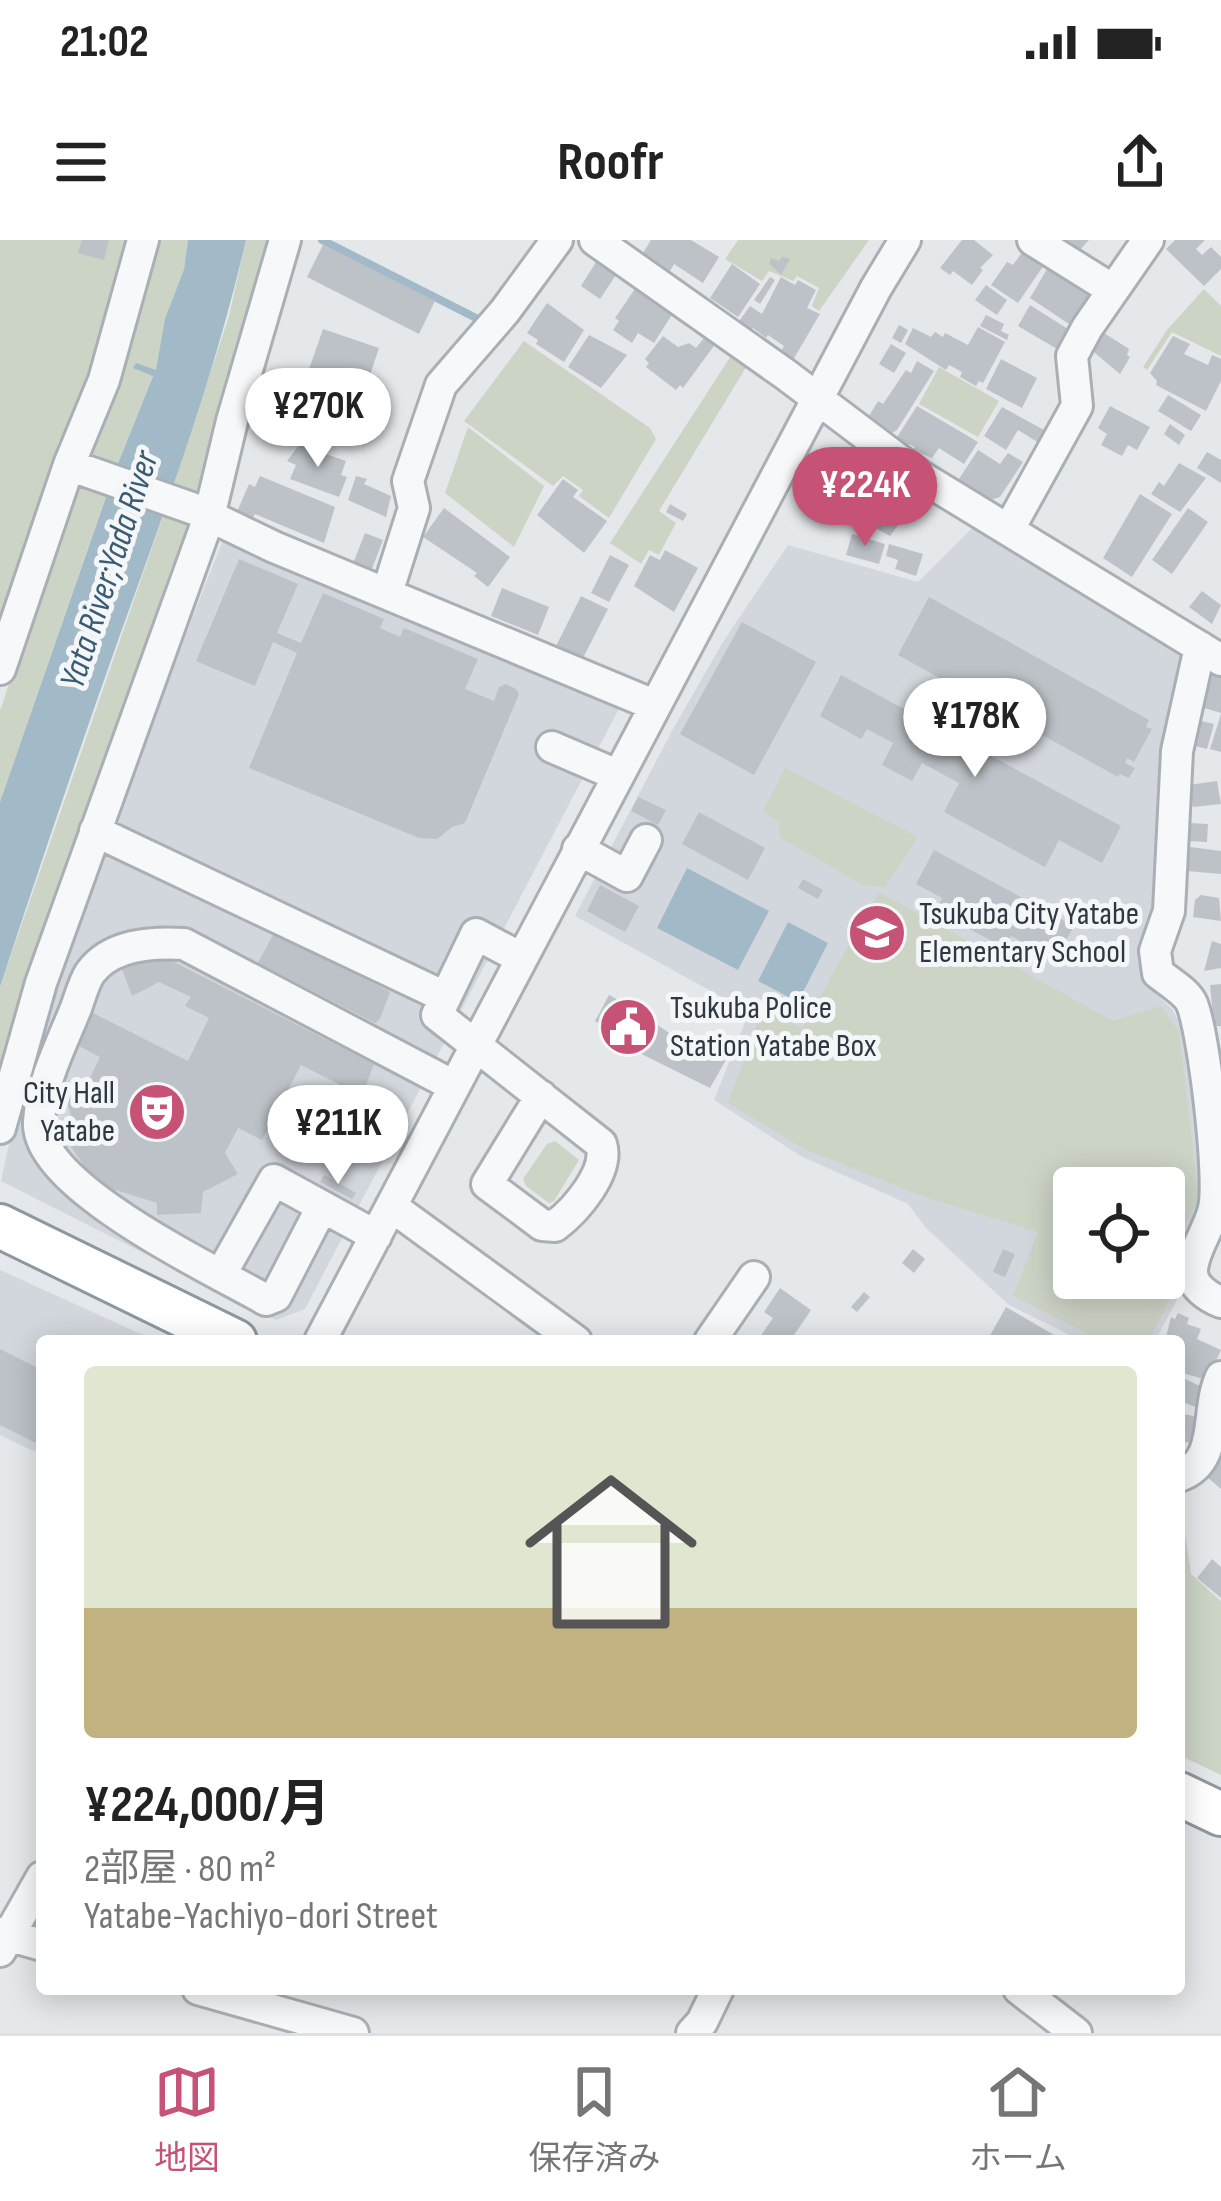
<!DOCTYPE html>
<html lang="ja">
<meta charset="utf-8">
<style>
:root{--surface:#fff;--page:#f2f2f2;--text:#222;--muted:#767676;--line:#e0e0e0;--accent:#c65375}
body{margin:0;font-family:"Sofia Sans Condensed","Noto Sans JP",sans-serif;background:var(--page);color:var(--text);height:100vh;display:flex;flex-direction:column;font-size:45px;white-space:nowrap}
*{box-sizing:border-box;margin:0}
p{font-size:39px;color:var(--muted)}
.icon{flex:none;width:66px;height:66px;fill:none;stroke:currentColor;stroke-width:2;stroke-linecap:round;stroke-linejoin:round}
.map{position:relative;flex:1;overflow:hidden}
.side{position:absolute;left:36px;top:1095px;width:1149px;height:660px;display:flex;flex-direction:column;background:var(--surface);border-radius:12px;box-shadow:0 6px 30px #0003}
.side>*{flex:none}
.buttons{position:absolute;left:1053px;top:927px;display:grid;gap:24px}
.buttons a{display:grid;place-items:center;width:132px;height:132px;border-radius:12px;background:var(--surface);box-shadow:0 6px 30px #0003;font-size:60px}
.price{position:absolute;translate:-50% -102px;padding:0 27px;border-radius:42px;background:#fff;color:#222;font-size:39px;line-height:78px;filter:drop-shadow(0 3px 6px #0008)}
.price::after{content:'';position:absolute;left:50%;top:72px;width:36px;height:27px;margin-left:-18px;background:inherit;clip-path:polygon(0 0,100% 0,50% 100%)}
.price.current{background:var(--accent);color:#fff}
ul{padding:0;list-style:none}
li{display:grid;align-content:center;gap:24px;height:636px;padding:0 48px}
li+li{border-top:3px solid var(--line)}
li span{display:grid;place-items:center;height:372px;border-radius:12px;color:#555}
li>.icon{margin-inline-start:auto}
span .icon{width:216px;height:216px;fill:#fffc;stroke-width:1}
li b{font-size:51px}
.status{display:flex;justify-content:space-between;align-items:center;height:84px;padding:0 60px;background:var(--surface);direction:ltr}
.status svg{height:33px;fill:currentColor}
header{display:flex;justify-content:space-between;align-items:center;height:156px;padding:0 48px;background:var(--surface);font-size:54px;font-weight:700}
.tabs{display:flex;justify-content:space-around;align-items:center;height:168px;border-top:3px solid var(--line);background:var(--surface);font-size:33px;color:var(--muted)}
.tabs a{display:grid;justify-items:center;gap:6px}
.tabs .current{color:var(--accent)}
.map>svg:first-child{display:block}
</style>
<div class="status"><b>21:02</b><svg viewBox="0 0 49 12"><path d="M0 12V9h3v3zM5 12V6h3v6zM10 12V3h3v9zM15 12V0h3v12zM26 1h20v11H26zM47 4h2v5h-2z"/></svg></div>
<header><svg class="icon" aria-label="menu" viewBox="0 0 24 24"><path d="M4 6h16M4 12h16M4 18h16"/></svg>Roofr<svg class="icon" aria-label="share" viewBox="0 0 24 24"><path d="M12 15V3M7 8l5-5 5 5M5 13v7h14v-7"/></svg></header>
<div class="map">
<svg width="1221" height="1793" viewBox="0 0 1221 1793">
<rect width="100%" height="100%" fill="#e4e8eb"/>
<!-- built -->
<path fill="#d2d7dd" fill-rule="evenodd" d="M973,287L1186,413L1160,637L1144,711L1151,749L1172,769L1183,789L1198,869L1206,959L1169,1024L1181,1052L1155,1101H1082L1009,1065L926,988L908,964L801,916L714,860L749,772L575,676L673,489L723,402L788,305L918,342ZM1074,948H1164V1038H1074Z
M225,295L622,463L305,1069L276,1080L1,941L21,848L67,694Z
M0,1030L156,1101H42V1215L0,1195Z"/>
<!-- green -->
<path fill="#ccd4c6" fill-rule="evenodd" d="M0,0H128L91,141L0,398Z
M158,0H188L184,29L170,66L156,130L136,124L134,127L153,135L115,231L83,220L113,159Z
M246,0H275L201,260L171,252L229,76Z
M738,0H869L819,71L812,66L819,48L797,36L793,41L769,31L762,41L725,19Z
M1204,49L1221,66V116L1172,92L1147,130L1143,127L1167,90Z
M524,101L650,188L656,199L609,278L579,256L583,250L563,236L553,246L464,181Z
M736,108L751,119L659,271L676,283L659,315L649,310L641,324L610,303Z
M939,127L999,161L978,197L919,164Z
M468,187L544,246L514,307L445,253Z
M77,240L108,250L0,562V471Z
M165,270L195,281L171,329L54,671L0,850V747Z
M785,528L918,597L885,647L863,645L781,598L778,582L763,571Z
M879,652L1113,781L1161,766L1179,792L1199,959L1165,1020L1174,1050L1149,1101H1102L1013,1056L1038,992L925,957L804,909L728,863L762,770L802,788ZM1074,948H1164V1038H1074Z
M555,901L579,920L554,961L549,963L526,946L523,939L547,904Z
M1179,1250L1191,1334L1221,1361V1535L1179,1515Z"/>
<!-- water -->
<path fill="#a2bac8" d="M188,0H246C215,134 168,262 121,392C79,510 39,628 0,747V562L115,231L153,136L133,128L136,123L156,130L165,79L184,29Z
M687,628L769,671L738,730L657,688Z
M788,682L828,703L798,762L758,741Z"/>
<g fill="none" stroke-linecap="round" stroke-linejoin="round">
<!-- stream -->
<path stroke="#a2bac8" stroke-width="8" d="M322,0L482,81"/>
</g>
<!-- building -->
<path fill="#bcc2c7" d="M82,0H109L104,20L78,13Z
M651,0H691L719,17L703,43L674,24L668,35L640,18Z
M962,0H974L993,15L980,28L983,30L972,45L953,31L950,35L940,28Z
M1064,0H1089L1078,12Z
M1175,0H1205L1196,9L1202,15L1211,7L1221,17V29L1204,46L1166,9Z
M323,5L435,61L419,94L307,37Z
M1023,11L1044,25L1018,63L991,45L1007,22L1013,25Z
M782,17L790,19L781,35L769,23L771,18L779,21Z
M598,19L618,32L600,59L581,46Z
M732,24L760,44L738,77L710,58Z
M1047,29L1092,53L1069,84L1030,58Z
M770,37L775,40L760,64L754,60Z
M781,37L795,45L798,40L816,50L807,68L820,74L793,120L780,113L784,106L768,95L766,98L753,88L749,92L737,84L750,66L762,74Z
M639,43L654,53L651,59L673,73L654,103L638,93L632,103L613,90L619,81L615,78Z
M986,45L1007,60L997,75L975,60Z
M547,63L584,90L564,122L536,104L538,100L527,93Z
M1030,65L1068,89L1057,109L1018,86Z
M986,75L1004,84L1001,91L1009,95L1007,100L980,86Z
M899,85L908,90L901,103L892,98Z
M978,87L1005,102L983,143L979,141L976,146L960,137L962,132L949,125L946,130L905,104L913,88L931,97L935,92L943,97L945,93L968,105Z
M323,89L379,108L367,144L378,149L370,176L301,152Z
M1101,91L1129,109L1127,115L1130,117L1120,134L1095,113L1093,103Z
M709,92L719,99L683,148L680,145L676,150L646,127L649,123L645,119L663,96L678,107L689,103L696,108Z
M589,95L627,115L601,148L568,127Z
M1173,96L1190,104L1184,114L1208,125L1212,115L1221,119V141L1206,171L1156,145L1157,141L1150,133Z
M891,104L906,113L894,133L879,124Z
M1001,119L1037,138L1022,168L986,149Z
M917,121L934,131L897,190L884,198L865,183L878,161L883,164L906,130L911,133Z
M1168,155L1201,175L1191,191L1158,171Z
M917,166L978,202L964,224L939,208L932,218L913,210L915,207L909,204L904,212L892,205Z
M1110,166L1150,187L1137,210L1128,205L1122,216L1101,205L1107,194L1098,188Z
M1002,167L1046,191L1039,203L1018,190L1006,210L984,196Z
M1170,184L1185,195L1179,205L1164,194Z
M299,205L346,221L341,235L347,237L339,257L290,239L296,225L287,221Z
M850,209L878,227L851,260L826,244Z
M978,210L1000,224L1008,213L1023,222L1000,257L987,261L957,242Z
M1207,212L1221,220V243L1197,228Z
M1179,223L1206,238L1180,272L1151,254L1159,242L1164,246Z
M260,236L335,267L324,303L255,274L253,278L237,272L249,244L255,247Z
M356,236L367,239L364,244L391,256L386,277L348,260Z
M563,239L578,250L573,257L607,281L584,313L537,275Z
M873,243L905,267L900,273L905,276L890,296L847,272L864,248Z
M1140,254L1172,274L1132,337L1103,318Z
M670,264L687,274L683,281L666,272Z
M444,268L510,317L488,347L474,336L477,333L423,297Z
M1188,268L1208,282L1172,334L1152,320Z
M365,293L383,300L370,334L352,326Z
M852,294L885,304L879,324L846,315Z
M889,304L923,314L916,336L895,329L898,320L886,316Z
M665,310L698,328L674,372L634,346L650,315L660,320Z
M610,315L629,325L609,362L591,353Z
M239,319L298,344L277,393L301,403L323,353L384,379L380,388L400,397L404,388L478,419L465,449L494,461L499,447L506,444L516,449L519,454L465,583L452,587L437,599L419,598L249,528L297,413L273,402L255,446L196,421Z
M502,348L549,367L538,395L491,376Z
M1202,351L1221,365L1212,384L1189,367Z
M581,356L608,369L582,420L556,406Z
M929,357L1149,480L1146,487L1152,489L1134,522L1127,518L1125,523L1135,528L1129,538L1120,534L1118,537L898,415Z
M742,382L816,422L754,535L680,494Z
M1209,433L1221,437V473L1198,466Z
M841,435L1121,586L1102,623L1059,600L1045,627L944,572L959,543L922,523L912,541L882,525L893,503L867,489L861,499L820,476Z
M1221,474V512L1210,509Z
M1197,480L1214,484L1207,509L1191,505Z
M1217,541L1221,564L1193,567L1188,545Z
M638,557L666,570L658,585L631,571Z
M699,572L765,608L748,640L682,604Z
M1189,583L1208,584L1207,602L1188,601Z
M1190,607L1221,611V634L1187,631Z
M934,610L1074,686L1055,720L1011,696L1005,708L936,671L942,658L916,644Z
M803,639L823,650L818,659L798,648Z
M600,645L639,666L625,692L587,671Z
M1201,655L1219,658L1221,681L1193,677L1195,660Z
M275,691L390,752L380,779L375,783L258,723Z
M1212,701L1221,704V728L1204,731Z
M156,717L170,720L374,824L362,856L301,825L262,900L238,888L225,913L238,934L203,952L201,973L157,975V963L116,950L111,957L76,931L82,923L59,889L72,879L62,844L88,842L100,817L77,805L93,773L188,821L209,778L185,766L191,757L159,742L132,756L122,729Z
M1221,744V786H1214L1210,745Z
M609,755L645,774L638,787L646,792L652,781L686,805L690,798L727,818L710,848L603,795L607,788L595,781Z
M324,935L356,953L352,959L320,942Z
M913,1009L925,1019L914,1033L902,1023Z
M1003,1009L1015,1014L1005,1037L993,1032Z
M780,1048L811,1070L790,1101H757L773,1078L764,1072Z
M864,1052L870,1057L857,1072L851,1067Z
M1006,1067L1059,1098L1058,1101H987Z
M1178,1073L1189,1078L1187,1084L1201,1089L1197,1099L1221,1110L1207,1140L1179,1132V1101H1165L1171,1077L1175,1079Z
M0,1109L42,1130V1206L0,1185Z
M1179,1136L1204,1148L1195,1167L1179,1160Z
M1179,1173L1198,1177L1192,1203L1179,1201Z
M1221,1217V1249L1206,1236Z
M1212,1319L1221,1327V1358L1197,1338Z"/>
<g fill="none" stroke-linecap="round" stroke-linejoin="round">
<!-- minor casing -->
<g stroke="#a9b0b5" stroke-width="36">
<path id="minor" d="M595,0L785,134L920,236L1221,420
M1033,0L1113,50
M69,225L197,270L274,307L654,465
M1009,289L1077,166L1072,116L1087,88L1148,0
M387,353L414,268L408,241L441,145L505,71L557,0
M1200,407L1177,511L1169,671L1155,711L1158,733C1169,742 1187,752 1192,764C1204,795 1221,937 1214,968C1210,988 1193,1010 1192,1030C1191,1046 1208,1057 1221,1062
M0,429L69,225L104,140L143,0
M552,507L617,535
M95,591L445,757
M578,609L627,636L646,600
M521,718L476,694L437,775L601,904C610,931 576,970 555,986L542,985L487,944L541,856
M0,888L41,743L209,277L232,181L285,0
M391,966L576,1101
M322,967L276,1056L266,1060C216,1031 35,946 39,882C41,843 62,803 76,768C80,757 84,742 90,733C111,704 152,702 184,704L454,846
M221,1034L274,940L376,996
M320,1101L876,48L905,0
M710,1101L754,1037
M1179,1236C1221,1222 1205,1170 1221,1137
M0,1693L42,1705
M0,1711L42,1637
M198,1749L353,1793
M1019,1749L1076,1793
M692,1793L702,1782L718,1749"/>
</g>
<!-- highway casing -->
<g stroke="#8c97a1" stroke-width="48">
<path id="highway" d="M0,986L235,1101
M1179,1554L1221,1574"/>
</g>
<!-- minor -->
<use href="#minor" stroke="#f7f8f9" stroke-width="30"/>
<!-- highway -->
<use href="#highway" stroke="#fff" stroke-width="42"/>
</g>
<!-- icons -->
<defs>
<g id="school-disc" transform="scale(3)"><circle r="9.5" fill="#c65375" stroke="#f4f6f8"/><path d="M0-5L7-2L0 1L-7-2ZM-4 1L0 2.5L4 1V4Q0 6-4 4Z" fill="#fff"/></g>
<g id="civic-disc" transform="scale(3)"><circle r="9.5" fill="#c65375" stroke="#f4f6f8"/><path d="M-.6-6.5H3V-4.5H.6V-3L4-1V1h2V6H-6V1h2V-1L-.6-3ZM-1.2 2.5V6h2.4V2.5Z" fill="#fff"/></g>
<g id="theatre-disc" transform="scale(3)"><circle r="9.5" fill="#c65375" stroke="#f4f6f8"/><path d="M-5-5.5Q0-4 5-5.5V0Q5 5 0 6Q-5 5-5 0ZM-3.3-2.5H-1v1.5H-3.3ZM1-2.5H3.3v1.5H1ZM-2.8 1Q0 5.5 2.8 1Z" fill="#fff"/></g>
</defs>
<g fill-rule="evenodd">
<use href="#school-disc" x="877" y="693"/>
<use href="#civic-disc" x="628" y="787"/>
<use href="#theatre-disc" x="157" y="872"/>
</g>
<g text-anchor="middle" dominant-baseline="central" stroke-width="10" stroke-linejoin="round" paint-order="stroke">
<!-- poi labels -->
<g font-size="33" fill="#2d3842" stroke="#f4f6f8" text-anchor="start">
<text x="919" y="674">Tsukuba City Yatabe<tspan x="919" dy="38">Elementary School</tspan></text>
<text x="670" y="768">Tsukuba Police<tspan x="670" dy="38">Station Yatabe Box</tspan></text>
<text x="115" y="853" text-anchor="end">City Hall<tspan x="115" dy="38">Yatabe</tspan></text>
</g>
<!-- water labels -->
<g font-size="36" font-style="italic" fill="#395c74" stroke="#f4f6f8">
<text transform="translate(110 330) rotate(-72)">Yata River;Yada River</text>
</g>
</g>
</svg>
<div class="buttons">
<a><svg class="icon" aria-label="locate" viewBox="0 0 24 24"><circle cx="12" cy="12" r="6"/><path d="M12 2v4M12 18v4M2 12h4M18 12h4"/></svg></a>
</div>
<b class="price" style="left:318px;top:230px">¥270K</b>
<b class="price current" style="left:865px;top:309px">¥224K</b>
<b class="price" style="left:975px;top:540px">¥178K</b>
<b class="price" style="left:338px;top:947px">¥211K</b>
<section class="side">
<ul>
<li><span style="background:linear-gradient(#dfe7d0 65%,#c2b280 0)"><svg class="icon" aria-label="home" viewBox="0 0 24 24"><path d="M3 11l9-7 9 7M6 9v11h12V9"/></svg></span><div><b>¥224,000/月</b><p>2部屋 · 80 m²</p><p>Yatabe-Yachiyo-dori Street</p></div></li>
</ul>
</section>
</div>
<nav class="tabs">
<a class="current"><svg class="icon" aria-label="map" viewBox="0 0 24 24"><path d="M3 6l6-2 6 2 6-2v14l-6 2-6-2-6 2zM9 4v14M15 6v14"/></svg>地図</a>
<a><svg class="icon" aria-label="saved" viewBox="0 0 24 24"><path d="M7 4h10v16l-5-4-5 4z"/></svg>保存済み</a>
<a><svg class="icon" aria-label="home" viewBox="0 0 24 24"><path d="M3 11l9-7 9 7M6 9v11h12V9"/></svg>ホーム</a>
</nav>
